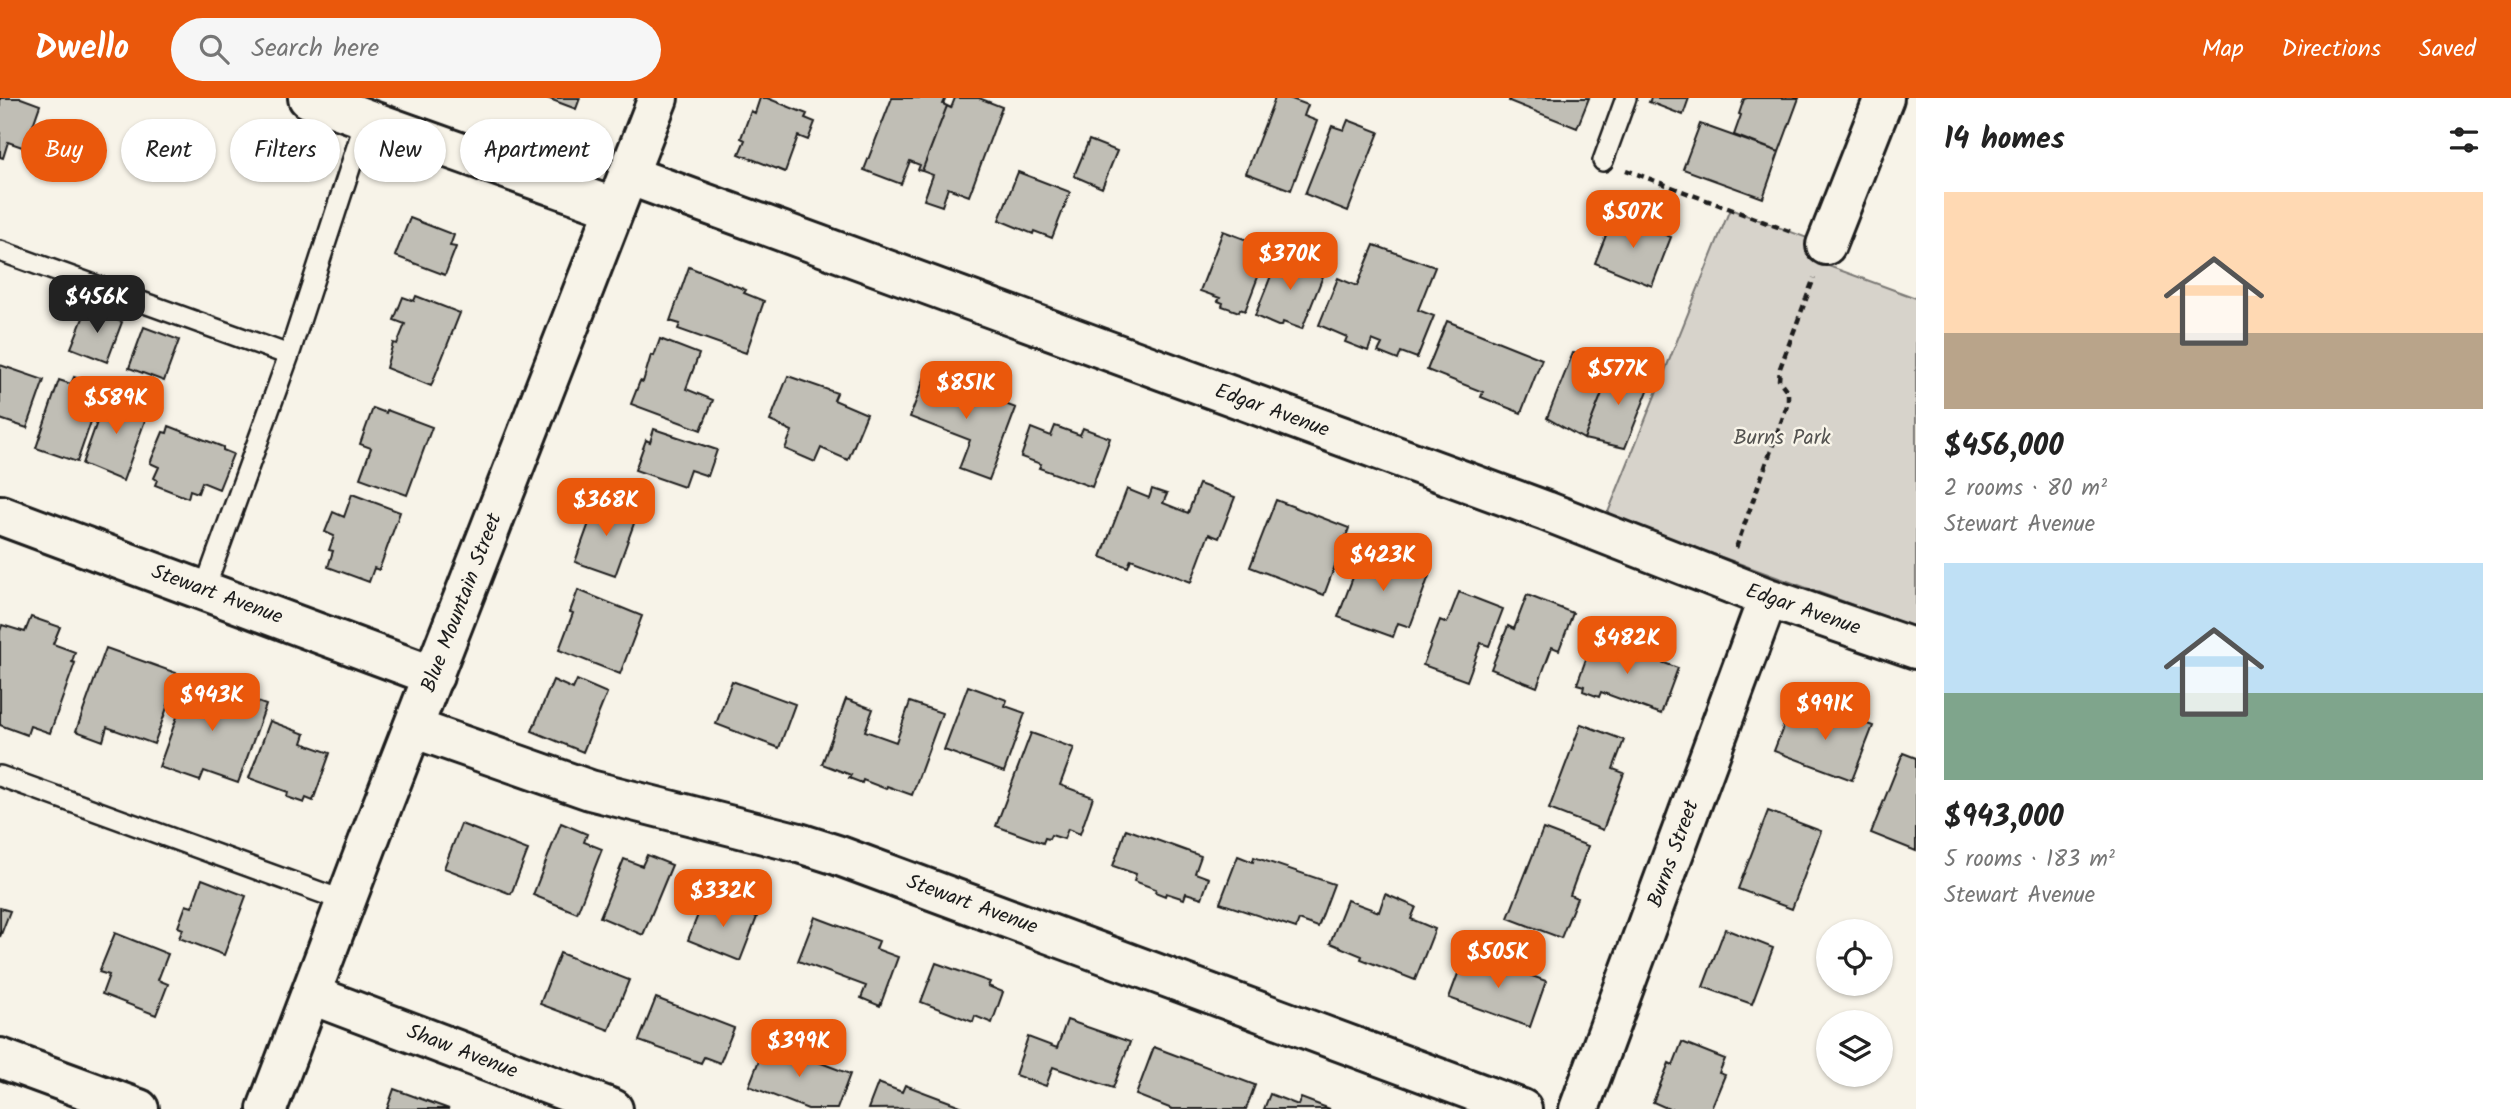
<!DOCTYPE html>
<meta charset="utf-8">
<style>
:root{--surface:#fff;--page:#f6f6f6;--text:#222;--muted:#767676;--accent:#ea580c}
body{margin:0;font-family:Kalam,sans-serif;background:var(--page);color:var(--text);height:100vh;display:flex;flex-direction:column;font-size:26px;white-space:nowrap}
*{box-sizing:border-box;margin:0}
p{font-size:23px;color:var(--muted)}
.icon{flex:none;width:38px;height:38px;fill:none;stroke:currentColor;stroke-width:2;stroke-linecap:round;stroke-linejoin:round}
.map{position:relative;flex:1;overflow:hidden}
.drawer{display:flex;flex-direction:column;background:var(--surface);width:595px}
.drawer>*{flex:none}
.guide{position:absolute;left:21px;top:21px;width:665px;height:63px;display:flex;gap:14px}
.tools{position:absolute;left:1816px;top:821px;display:grid;gap:14px}
.tools a{display:grid;place-items:center;width:77px;height:77px;border-radius:50%;background:var(--surface);box-shadow:0 2px 5px #0004;font-size:35px}
.price{position:absolute;translate:-50% -60px;padding:0 16px;border-radius:14px;background:var(--accent);color:#fff;font-size:23px;line-height:46px;filter:drop-shadow(0 2px 4px #0008)}
.price::after{content:'';position:absolute;left:50%;top:42px;width:21px;height:16px;margin-left:-10px;background:inherit;clip-path:polygon(0 0,100% 0,50% 100%)}
.price.active{background:#222;color:#fff}
ul{padding:0;list-style:none}
li{display:grid;align-content:center;gap:14px;height:371px;padding:0 28px}
li span{display:grid;place-items:center;height:217px;border-radius:0px;color:#555}
li>.icon{margin-inline-start:auto}
span .icon{width:126px;height:126px;fill:#fffc;stroke-width:1}
li b{font-size:30px}
h2{display:flex;justify-content:space-between;align-items:center;height:84px;padding:0 28px;font-size:30px}
.pill{padding:0 24px;border-radius:32px;background:var(--surface);box-shadow:0 2px 5px #0004;font-size:24px;line-height:63px}
.pill.active{background:var(--accent);color:#fff}
header{display:flex;align-items:center;gap:42px;box-sizing:border-box;height:98px;padding:0 35px;background:var(--accent);color:#fff}
header strong{font-size:33px}
nav{display:flex;gap:38px;margin-inline-start:auto;font-size:24px}
.search{width:490px;height:63px;background:var(--page);display:flex;align-items:center;gap:18px;box-sizing:border-box;padding:0 24px;border-radius:38px;color:var(--muted);font-size:26px}
main{display:flex;flex:1;min-height:0}
.map>svg:first-child{display:block}
</style>
<header>
<strong>Dwello</strong>
<div class="search"><svg class="icon" aria-label="search" viewBox="0 0 24 24"><circle cx="10" cy="10" r="6"/><path d="M15 15l6 6"/></svg>Search here</div>
<nav><a>Map</a><a>Directions</a><a>Saved</a></nav>
</header>
<main>
<div class="map">
<svg width="1916" height="1011" viewBox="0 0 1916 1011">
<rect width="100%" height="100%" fill="#f7f3e8"/>
<filter id="ink" filterUnits="userSpaceOnUse"><feTurbulence type="fractalNoise" baseFrequency=".0143" numOctaves="2"/><feDisplacementMap in="SourceGraphic" scale="14" xChannelSelector="R" yChannelSelector="G"/><feConvolveMatrix kernelMatrix="1 2 1 2 8 2 1 2 1" color-interpolation-filters="sRGB"/></filter>
<g filter="url(#ink)">
<!-- green -->
<path fill="#d7d3cb" stroke="#7a7874" stroke-width="2" d="M1730,111L1826,147L1820,165L1916,200V530L1607,417Z"/>
<!-- building -->
<path fill="#c0beb5" stroke="#1c1c1c" stroke-width="2" d="M0,0H21L40,7L25,50L8,44L3,60L0,59Z
M547,0H580L576,11Z
M760,0H767L807,16L805,20L815,24L808,42L798,38L785,74L739,56L745,42L741,40L751,13L755,15Z
M892,0H946L943,6L947,8L922,73L918,72L920,67L910,63L901,86L864,72Z
M955,0H979L1002,9L969,98L948,90L942,108L924,102L933,77L922,73L947,8L951,10Z
M1275,0H1289L1308,7L1304,18L1317,23L1291,92L1246,75Z
M1510,0H1589L1577,30L1509,3Z
M1651,0H1689L1683,17L1649,4Z
M1747,0H1799L1779,54L1734,37L1741,17L1739,16L1744,1Z
M1348,22L1379,34L1348,113L1305,96L1332,28L1344,32Z
M1700,26L1779,54L1763,100L1683,71Z
M1089,42L1117,53L1102,90L1074,78Z
M1018,74L1070,94L1052,140L1034,133L1033,136L999,122Z
M1614,117L1671,139L1652,188L1595,165Z
M410,120L454,137L450,148L456,149L445,177L395,158Z
M1223,133L1269,150L1245,213L1240,211L1239,214L1222,208L1223,205L1218,203L1220,200L1200,193Z
M1374,147L1435,169L1418,212L1434,218L1417,260L1401,254L1398,262L1378,254L1382,246L1372,242L1368,253L1345,244L1347,239L1319,227L1338,180L1357,188Z
M1280,155L1325,173L1302,231L1283,224L1282,228H1278L1255,218Z
M689,169L746,192L744,195L764,203L746,255L678,231L680,226L670,223Z
M416,198L460,215L431,288L386,270L393,245L397,246L405,226L394,222L403,199L414,203Z
M87,210L122,224L107,264L71,250Z
M1447,223L1542,261L1521,315L1481,299L1483,294L1427,272Z
M144,229L179,242L164,283L129,270Z
M660,241L699,256L686,291L713,302L701,332L631,306L640,283L643,284L651,257L654,258Z
M1573,255L1615,262L1584,341L1547,320Z
M1615,262L1651,285L1625,350L1584,341Z
M0,267L44,282L27,330L0,321Z
M926,276L1016,310L989,382L959,371L970,342L910,319Z
M788,278L837,295L834,302L867,316L848,362L821,350L815,364L785,351L792,333L770,323Z
M74,279L103,289L77,364L36,350L59,282L71,286Z
M121,295L151,306L123,383L82,366L106,299L119,303Z
M373,310L386,315L387,312L432,329L407,397L360,380L371,350L360,346Z
M169,328L223,349V352L233,356L219,391L202,384L198,395L190,392L188,400L155,387L157,382L154,380L159,369L150,365L163,334L167,335Z
M1055,328L1080,337L1083,330L1110,340L1092,389L1039,370L1041,366L1021,359L1031,330L1051,338Z
M654,331L717,352L708,378L690,372L684,389L635,372L646,342L650,344Z
M1199,386L1235,399L1219,440L1209,436L1191,484L1131,461L1128,469L1101,459L1127,391L1149,400L1152,391L1167,396L1163,405L1188,415Z
M352,396L400,414L379,472L374,470L369,484L328,469L333,453L329,452L334,438L325,434L333,414L344,419Z
M1276,402L1349,430L1324,497L1250,469Z
M597,403L637,417L615,478L575,464Z
M1364,450L1430,475L1410,529L1398,525L1393,539L1338,519Z
M578,492L642,518L620,576L559,552L573,515L570,514Z
M1459,494L1503,511L1489,548L1481,545L1467,583L1423,567L1440,522L1447,525Z
M1527,497L1573,515L1559,552L1552,549L1537,589L1491,571L1508,528L1514,531Z
M31,519L60,529L53,546L75,554L72,564L75,565L50,635L30,628L27,637L0,627V533L2,527L25,534Z
M1594,539L1678,570L1661,616L1601,594L1599,599L1583,593L1584,588L1577,586Z
M106,550L179,576L154,646L107,629L103,643L76,633Z
M191,580L266,607L238,685L204,673L200,683L159,669Z
M553,582L573,591L577,582L607,595L583,654L532,633Z
M732,583L795,606L779,650L716,626Z
M968,588L1007,602L1005,608L1025,615L1004,674L944,652Z
M846,601L873,611L865,633L896,644L910,604L942,615L912,697L887,688L886,691L863,682L862,685L849,680L851,677L822,666Z
M1790,611L1828,625L1832,613L1873,628L1852,682L1774,653Z
M270,623L305,636L302,645L330,655L313,703L306,700L304,705L287,699L288,694L249,680Z
M1581,626L1624,642L1613,671L1624,675L1603,732L1549,711Z
M1031,635L1074,650L1060,687L1093,699L1080,736L1068,731L1064,741L1051,737L1049,741L1045,740L1043,745L996,728Z
M1903,655L1916,660V753L1871,735Z
M1768,713L1821,733L1792,811L1738,791Z
M561,725L587,736L584,744L602,751L577,815L533,797Z
M461,726L528,752L511,796L444,770Z
M1126,731L1201,758L1195,775L1209,780L1202,800L1186,795L1184,801L1166,795L1165,798L1155,794L1156,791L1134,783L1136,776L1113,768Z
M1543,731L1588,748L1570,797L1577,800L1561,840L1508,820Z
M647,757L672,767L643,837L600,819L624,761L642,768Z
M1238,758L1253,764L1254,759L1334,786L1318,829L1299,822L1296,830L1220,805Z
M202,781L246,798L224,857L179,840L183,831L178,829L186,807L192,809Z
M1385,796L1416,809L1411,821L1435,831L1415,882L1361,861L1362,858L1330,845L1347,802L1379,814Z
M705,799L757,819L740,863L688,842Z
M0,810L10,813L0,839Z
M815,819L879,843L876,851L898,859L880,908L861,900L866,888L798,863Z
M1725,831L1773,850L1752,906L1703,889Z
M115,835L168,856L158,882L168,886L156,917L102,896L109,877L99,874Z
M1466,854L1546,883L1530,929L1449,900Z
M560,855L629,882L609,932L540,906Z
M936,865L990,884L988,888L1003,894L992,925L975,918L973,924L921,904Z
M656,900L734,930L720,965L704,959L701,965L639,943Z
M1067,922L1130,944L1113,990L1053,969L1046,988L1015,977L1028,939L1057,950Z
M766,944L850,976L837,1011H808L749,988Z
M1682,944L1725,961L1719,975L1725,977L1711,1011H1669L1653,1004L1669,965L1673,967Z
M1154,949L1255,987L1246,1011H1172L1136,997Z
M878,985L902,994L905,987L966,1010L868,1011Z
M394,991L449,1011H387Z
M1270,996L1298,1007L1301,1000L1330,1011H1264Z"/>
<g fill="none" stroke-linecap="round" stroke-linejoin="round">
<!-- lane casing -->
<g stroke="#1c1c1c" stroke-width="24">
<path id="lane" d="M1603,63L1626,0
M0,153L289,257
M204,492L289,257L366,21
M0,678L347,804"/>
</g>
<!-- street casing -->
<g stroke="#1c1c1c" stroke-width="44">
<path id="street" d="M308,0L615,110
M628,77L1546,413L1768,500L1916,551
M1826,147L1884,0
M0,417L434,578
M413,630L590,692L799,745L837,757L1522,1011
M312,897L613,1011
M0,960L139,1011
M1579,1011L1768,500"/>
</g>
<!-- secondary casing -->
<g stroke="#1c1c1c" stroke-width="44">
<path id="secondary" d="M267,1011L372,734L658,0"/>
</g>
<!-- path -->
<path stroke="#1c1c1c" stroke-width="4.5" stroke-dasharray="7 5" stroke-linecap="butt" d="M1626,72L1794,135
M1736,450L1788,305V294L1779,282L1780,270L1814,180"/>
<!-- lane -->
<use href="#lane" stroke="#f7f3e8" stroke-width="19"/>
<!-- street -->
<use href="#street" stroke="#f7f3e8" stroke-width="38"/>
<!-- secondary -->
<use href="#secondary" stroke="#f7f3e8" stroke-width="38"/>
</g>
</g>
<g text-anchor="middle" dominant-baseline="central" stroke-width="5" stroke-linejoin="round" paint-order="stroke">
<!-- street labels -->
<g font-size="21" fill="#1c1c1c" stroke="#f7f3e8">
<text transform="translate(1272 313) rotate(20)">Edgar Avenue</text>
<text transform="translate(217 497) rotate(20)">Stewart Avenue</text>
<text transform="translate(462 505) rotate(-69)">Blue Mountain Street</text>
<text transform="translate(1803 512) rotate(19)">Edgar Avenue</text>
<text transform="translate(1674 756) rotate(-70)">Burns Street</text>
<text transform="translate(972 807) rotate(20)">Stewart Avenue</text>
<text transform="translate(462 954) rotate(21)">Shaw Avenue</text>
</g>
<!-- park labels -->
<g font-size="21" fill="#545351" stroke="#f7f3e8">
<text x="1782" y="340">Burns Park</text>
</g>
</g>
</svg>
<div class="tools">
<a><svg class="icon" aria-label="locate" viewBox="0 0 24 24"><circle cx="12" cy="12" r="6"/><path d="M12 2v4M12 18v4M2 12h4M18 12h4"/></svg></a>
<a><svg class="icon" aria-label="layers" viewBox="0 0 24 24"><path d="M12 4l9 5-9 5-9-5zM3 14l9 5 9-5"/></svg></a>
</div>
<b class="price" style="left:1633px;top:152px">$507K</b>
<b class="price" style="left:1290px;top:194px">$370K</b>
<b class="price active" style="left:97px;top:237px">$456K</b>
<b class="price" style="left:1618px;top:309px">$577K</b>
<b class="price" style="left:966px;top:323px">$851K</b>
<b class="price" style="left:116px;top:338px">$589K</b>
<b class="price" style="left:606px;top:440px">$368K</b>
<b class="price" style="left:1383px;top:495px">$423K</b>
<b class="price" style="left:1627px;top:578px">$482K</b>
<b class="price" style="left:212px;top:635px">$943K</b>
<b class="price" style="left:1825px;top:644px">$991K</b>
<b class="price" style="left:723px;top:831px">$332K</b>
<b class="price" style="left:1498px;top:892px">$505K</b>
<b class="price" style="left:799px;top:981px">$399K</b>
<div class="guide">
<a class="pill active">Buy</a>
<a class="pill">Rent</a>
<a class="pill">Filters</a>
<a class="pill">New</a>
<a class="pill">Apartment</a>
</div>
</div>
<section class="drawer">
<h2>14 homes<svg class="icon" aria-label="filters" viewBox="0 0 24 24"><path d="M4 7h16M4 17h16"/><circle cx="9" cy="7" r="2"/><circle cx="15" cy="17" r="2"/></svg></h2>
<ul>
<li><span style="background:linear-gradient(#ffd9b3 65%,#b9a48a 0)"><svg class="icon" aria-label="home" viewBox="0 0 24 24"><path d="M3 11l9-7 9 7M6 9v11h12V9"/></svg></span><div><b>$456,000</b><p>2 rooms · 80 m²</p><p>Stewart Avenue</p></div></li>
<li><span style="background:linear-gradient(#bfe0f5 60%,#7fa58c 0)"><svg class="icon" aria-label="home" viewBox="0 0 24 24"><path d="M3 11l9-7 9 7M6 9v11h12V9"/></svg></span><div><b>$943,000</b><p>5 rooms · 183 m²</p><p>Stewart Avenue</p></div></li>
</ul>
</section>
</main>
